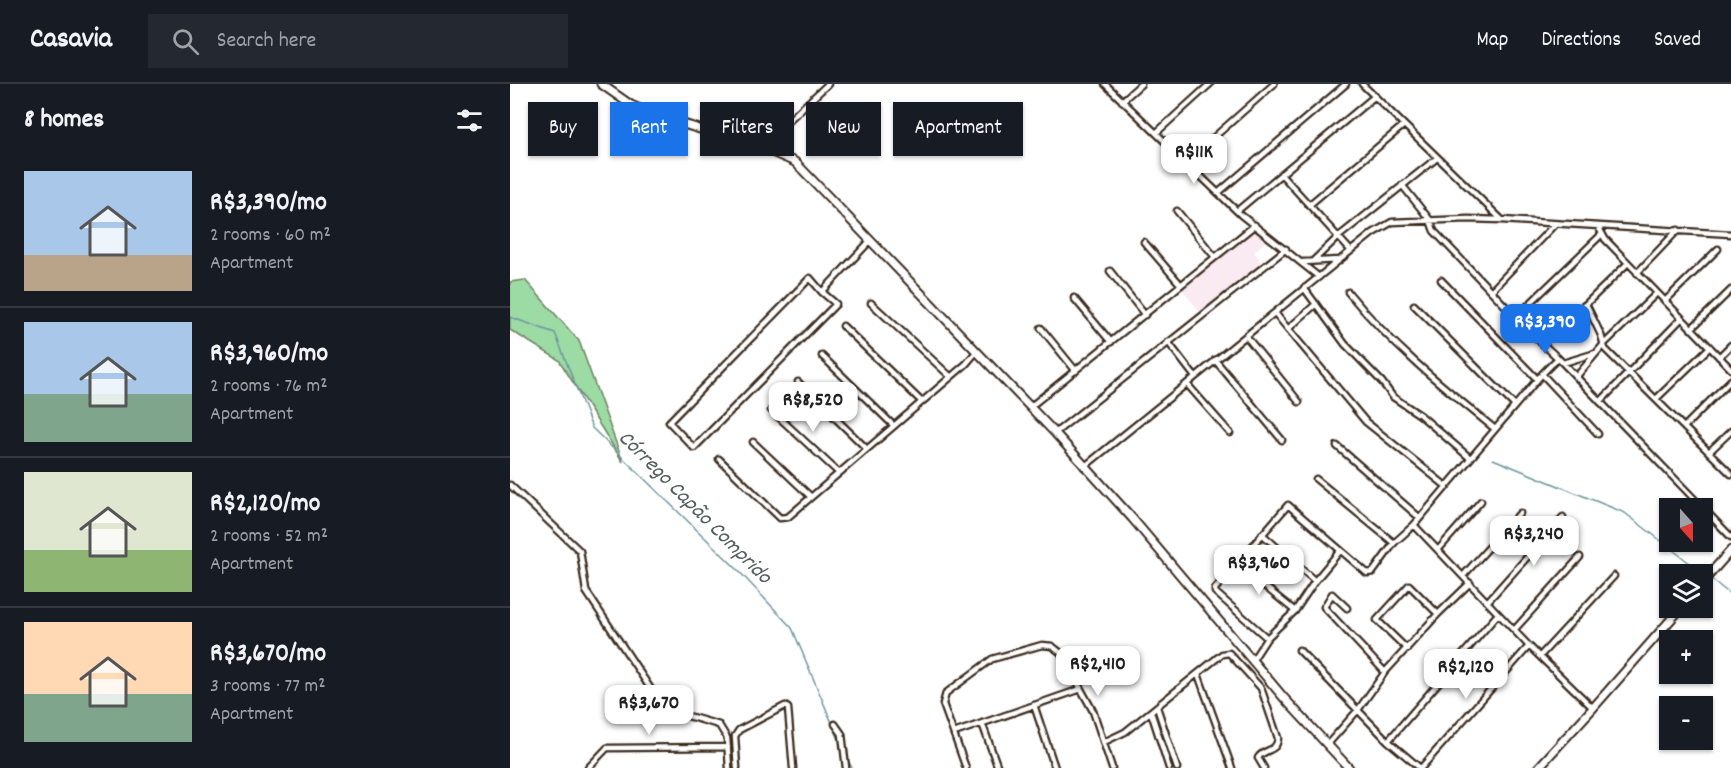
<!DOCTYPE html>
<meta charset="utf-8">
<style>
:root{--surface:#171b24;--page:#242831;--text:#f1f3f6;--muted:#9ea1a6;--line:#363941;--accent:#1a73e8}
body{margin:0;font-family:Dekko,sans-serif;background:var(--page);color:var(--text);height:100vh;display:flex;flex-direction:column;font-size:22px;white-space:nowrap}
*{box-sizing:border-box;margin:0}
p{font-size:20px;color:var(--muted)}
.icon{flex:none;width:33px;height:33px;fill:none;stroke:currentColor;stroke-width:2;stroke-linecap:round;stroke-linejoin:round}
.map{position:relative;flex:1;overflow:hidden}
.drawer{display:flex;flex-direction:column;background:var(--surface);width:510px}
.drawer>*{flex:none}
.banner{position:absolute;left:18px;top:18px;width:570px;height:54px;display:flex;gap:12px}
.needle{width:39px;rotate:159deg}
.tools{position:absolute;left:1149px;top:414px;display:grid;gap:12px}
.tools a{display:grid;place-items:center;width:54px;height:54px;border-radius:0px;background:var(--surface);box-shadow:0 2px 4px #0004;font-size:30px}
.price{position:absolute;translate:-50% -51px;padding:0 14px;border-radius:12px;background:#fff;color:#222;font-size:20px;line-height:39px;filter:drop-shadow(0 2px 3px #0008)}
.price::after{content:'';position:absolute;left:50%;top:36px;width:18px;height:14px;margin-left:-9px;background:inherit;clip-path:polygon(0 0,100% 0,50% 100%)}
.price.current{background:var(--accent);color:#fff}
ul{padding:0;list-style:none}
li{display:flex;align-items:center;gap:18px;height:150px;padding:0 24px}
li+li{border-top:2px solid var(--line)}
li span{display:grid;place-items:center;flex:none;width:168px;height:120px;border-radius:0px;color:#555}
li>.icon{margin-inline-start:auto}
span .icon{width:72px;height:72px;fill:#fffc;stroke-width:1}
li b{font-size:26px}
h2{display:flex;justify-content:space-between;align-items:center;height:72px;padding:0 24px;font-size:26px}
.chip{padding:0 21px;border-radius:0px;background:var(--surface);box-shadow:0 2px 4px #0004;font-size:21px;line-height:54px}
.chip.current{background:var(--accent);color:#fff}
header{display:flex;align-items:center;gap:36px;box-sizing:border-box;height:84px;padding:0 30px;background:var(--surface);border-bottom:2px solid var(--line)}
header strong{font-size:28px}
nav{display:flex;gap:33px;margin-inline-start:auto;font-size:21px}
.search{width:420px;height:54px;background:var(--page);display:flex;align-items:center;gap:15px;box-sizing:border-box;padding:0 21px;border-radius:0px;color:var(--muted);font-size:22px}
main{display:flex;flex:1;min-height:0}
.map>svg:first-child{display:block}
</style>
<header>
<strong>Casavia</strong>
<div class="search"><svg class="icon" aria-label="search" viewBox="0 0 24 24"><circle cx="10" cy="10" r="6"/><path d="M15 15l6 6"/></svg>Search here</div>
<nav><a>Map</a><a>Directions</a><a>Saved</a></nav>
</header>
<main>
<section class="drawer">
<h2>8 homes<svg class="icon" aria-label="filters" viewBox="0 0 24 24"><path d="M4 7h16M4 17h16"/><circle cx="9" cy="7" r="2"/><circle cx="15" cy="17" r="2"/></svg></h2>
<ul>
<li><span style="background:linear-gradient(#a9c7e8 70%,#b9a48a 0)"><svg class="icon" aria-label="home" viewBox="0 0 24 24"><path d="M3 11l9-7 9 7M6 9v11h12V9"/></svg></span><div><b>R$3,390/mo</b><p>2 rooms · 60 m²</p><p>Apartment</p></div></li>
<li><span style="background:linear-gradient(#a9c7e8 60%,#7fa58c 0)"><svg class="icon" aria-label="home" viewBox="0 0 24 24"><path d="M3 11l9-7 9 7M6 9v11h12V9"/></svg></span><div><b>R$3,960/mo</b><p>2 rooms · 76 m²</p><p>Apartment</p></div></li>
<li><span style="background:linear-gradient(#dfe7d0 65%,#8fb573 0)"><svg class="icon" aria-label="home" viewBox="0 0 24 24"><path d="M3 11l9-7 9 7M6 9v11h12V9"/></svg></span><div><b>R$2,120/mo</b><p>2 rooms · 52 m²</p><p>Apartment</p></div></li>
<li><span style="background:linear-gradient(#ffd9b3 60%,#7fa58c 0)"><svg class="icon" aria-label="home" viewBox="0 0 24 24"><path d="M3 11l9-7 9 7M6 9v11h12V9"/></svg></span><div><b>R$3,670/mo</b><p>3 rooms · 77 m²</p><p>Apartment</p></div></li>
</ul>
</section>
<div class="map">
<svg width="1221" height="684" viewBox="0 0 1221 684">
<rect width="100%" height="100%" fill="#fff"/>
<filter id="ink" filterUnits="userSpaceOnUse"><feTurbulence type="fractalNoise" baseFrequency=".0167" numOctaves="2"/><feDisplacementMap in="SourceGraphic" scale="12" xChannelSelector="R" yChannelSelector="G"/><feConvolveMatrix kernelMatrix="1 2 1 2 8 2 1 2 1" color-interpolation-filters="sRGB"/></filter>
<g filter="url(#ink)">
<!-- built -->
<path fill="#faeaf1" d="M745,145L758,155L744,168L751,178L690,228L672,205Z"/>
<!-- green -->
<path fill="#9ddba4" stroke="#6c8261" stroke-width="1.5" d="M15,196L69,257L113,378L49,276L0,246V198Z"/>
<g fill="none" stroke-linecap="round" stroke-linejoin="round">
<!-- stream -->
<path stroke="#6e959c" stroke-width="1.5" d="M0,233L45,249L82,344L225,483L282,544L330,658
M983,375L1115,429L1194,490
M1201,495L1221,511
M339,678L342,684"/>
<!-- street casing -->
<g stroke="#3b2a1e" stroke-width="9">
<path id="street" d="M595,0L731,131L809,193
M852,0L992,136L1221,150
M612,17L631,0
M646,49L700,0
M255,65L263,51L318,0
M676,78L764,0
M771,90L841,167
M892,101L920,136L924,147L1021,249L1048,274
M708,109L836,0
M799,121L894,41
M667,127L705,173
M727,127L865,12
M1088,142L1095,155L1221,285
M634,158L671,201
M803,177L828,153L927,74
M793,178L829,176
M600,187L635,231
M1127,189L1168,146
M300,194L312,208L326,220L184,364L159,338Z
M931,196L1027,295
M794,204L835,260L872,298L883,313L910,331L960,374
M981,207L1045,140
M312,208L361,156
M838,208C882,262 932,302 985,345
M564,214L601,258
M1155,217L1208,165
M361,219L441,293
M806,220L778,245L856,338L936,402
M1076,220L1091,251L1095,265L1221,390
M904,221L1005,322
M765,229L778,245
M1006,233L1092,150
M333,242L412,318
M531,244L566,287
M1181,245L1221,206
M1021,249L1061,231L1076,220L1118,179
M736,252L789,318
M658,258L685,293
M312,272L384,342
M1209,273L1221,261
M705,276L772,356
M1053,279L1086,269
M1032,290L1088,350
M1066,293L1094,260L1147,209
M288,298L357,365
M677,300L720,349
M1146,315L1200,263
M1090,318L1171,235
M520,323L745,141
M261,326L329,389
M1174,343L1221,296
M545,349L776,165
M243,358L301,413
M827,362L910,434
M1199,368L1221,347
M209,375L270,434L278,433L456,280L467,267
M574,383L863,149L882,138L958,135L992,136
M806,395L884,459
M0,401L70,467L76,507L154,625L209,641L217,654L219,684
M904,441L1019,562L1083,624
M752,450L805,497
M928,466L971,417
M727,480L785,527
M953,492L1010,429
M978,517L1053,433
M837,524L822,510L814,523L875,588
M1005,545L1070,473
M757,554L705,508V505L778,421L857,489L863,488L884,459L904,441L1032,290L1048,274L1221,453
M897,565L867,536L899,501L928,530
M789,566L878,657L910,684
M1030,572L1104,492
M742,577L757,554L785,527L805,497L830,467
M688,590L722,684
M524,621L545,684
M647,623L667,684
M641,628L659,684
M472,639L488,684
M325,640L332,650L336,684
M444,649L571,605
M878,657L988,530
M594,658L615,648L712,570L719,569L751,604L768,654C767,669 754,664 748,674L754,684
M817,661L848,626L875,588L928,530L960,499
M78,684L97,664L218,663
M227,684L225,652L229,646L275,622L278,624L283,684
M456,684L433,620L436,609L482,575L532,561L542,562L551,569L583,627L602,684
M911,684L1019,562"/>
</g>
<!-- secondary casing -->
<g stroke="#3b2a1e" stroke-width="11">
<path id="secondary" d="M91,0L121,21L144,31L255,65L285,78L545,349L622,434L774,614L839,684
M1192,499L1221,466
M1028,684L1083,624L1171,524"/>
</g>
<!-- street -->
<use href="#street" stroke="#fff" stroke-width="4.5"/>
<!-- secondary -->
<use href="#secondary" stroke="#fff" stroke-width="7"/>
</g>
</g>
<g text-anchor="middle" dominant-baseline="central" stroke-width="4.5" stroke-linejoin="round" paint-order="stroke">
<!-- water labels -->
<g font-size="22" font-style="italic" fill="#545f5d" stroke="#fff">
<text transform="translate(184 424) rotate(45)">Córrego Capão Comprido</text>
</g>
</g>
</svg>
<div class="tools">
<a><svg class="needle" viewBox="-14 -14 28 28"><path d="M0-13l5 13h-10z" fill="#e53935"/><path d="M0 13l5-13h-10z" fill="#9ea1a6"/></svg></a>
<a><svg class="icon" aria-label="layers" viewBox="0 0 24 24"><path d="M12 4l9 5-9 5-9-5zM3 14l9 5 9-5"/></svg></a>
<a>+</a>
<a>−</a>
</div>
<b class="price" style="left:684px;top:101px">R$11K</b>
<b class="price current" style="left:1035px;top:271px">R$3,390</b>
<b class="price" style="left:303px;top:349px">R$8,520</b>
<b class="price" style="left:1024px;top:483px">R$3,240</b>
<b class="price" style="left:749px;top:512px">R$3,960</b>
<b class="price" style="left:588px;top:613px">R$2,410</b>
<b class="price" style="left:956px;top:616px">R$2,120</b>
<b class="price" style="left:139px;top:652px">R$3,670</b>
<div class="banner">
<a class="chip">Buy</a>
<a class="chip current">Rent</a>
<a class="chip">Filters</a>
<a class="chip">New</a>
<a class="chip">Apartment</a>
</div>
</div>
</main>
